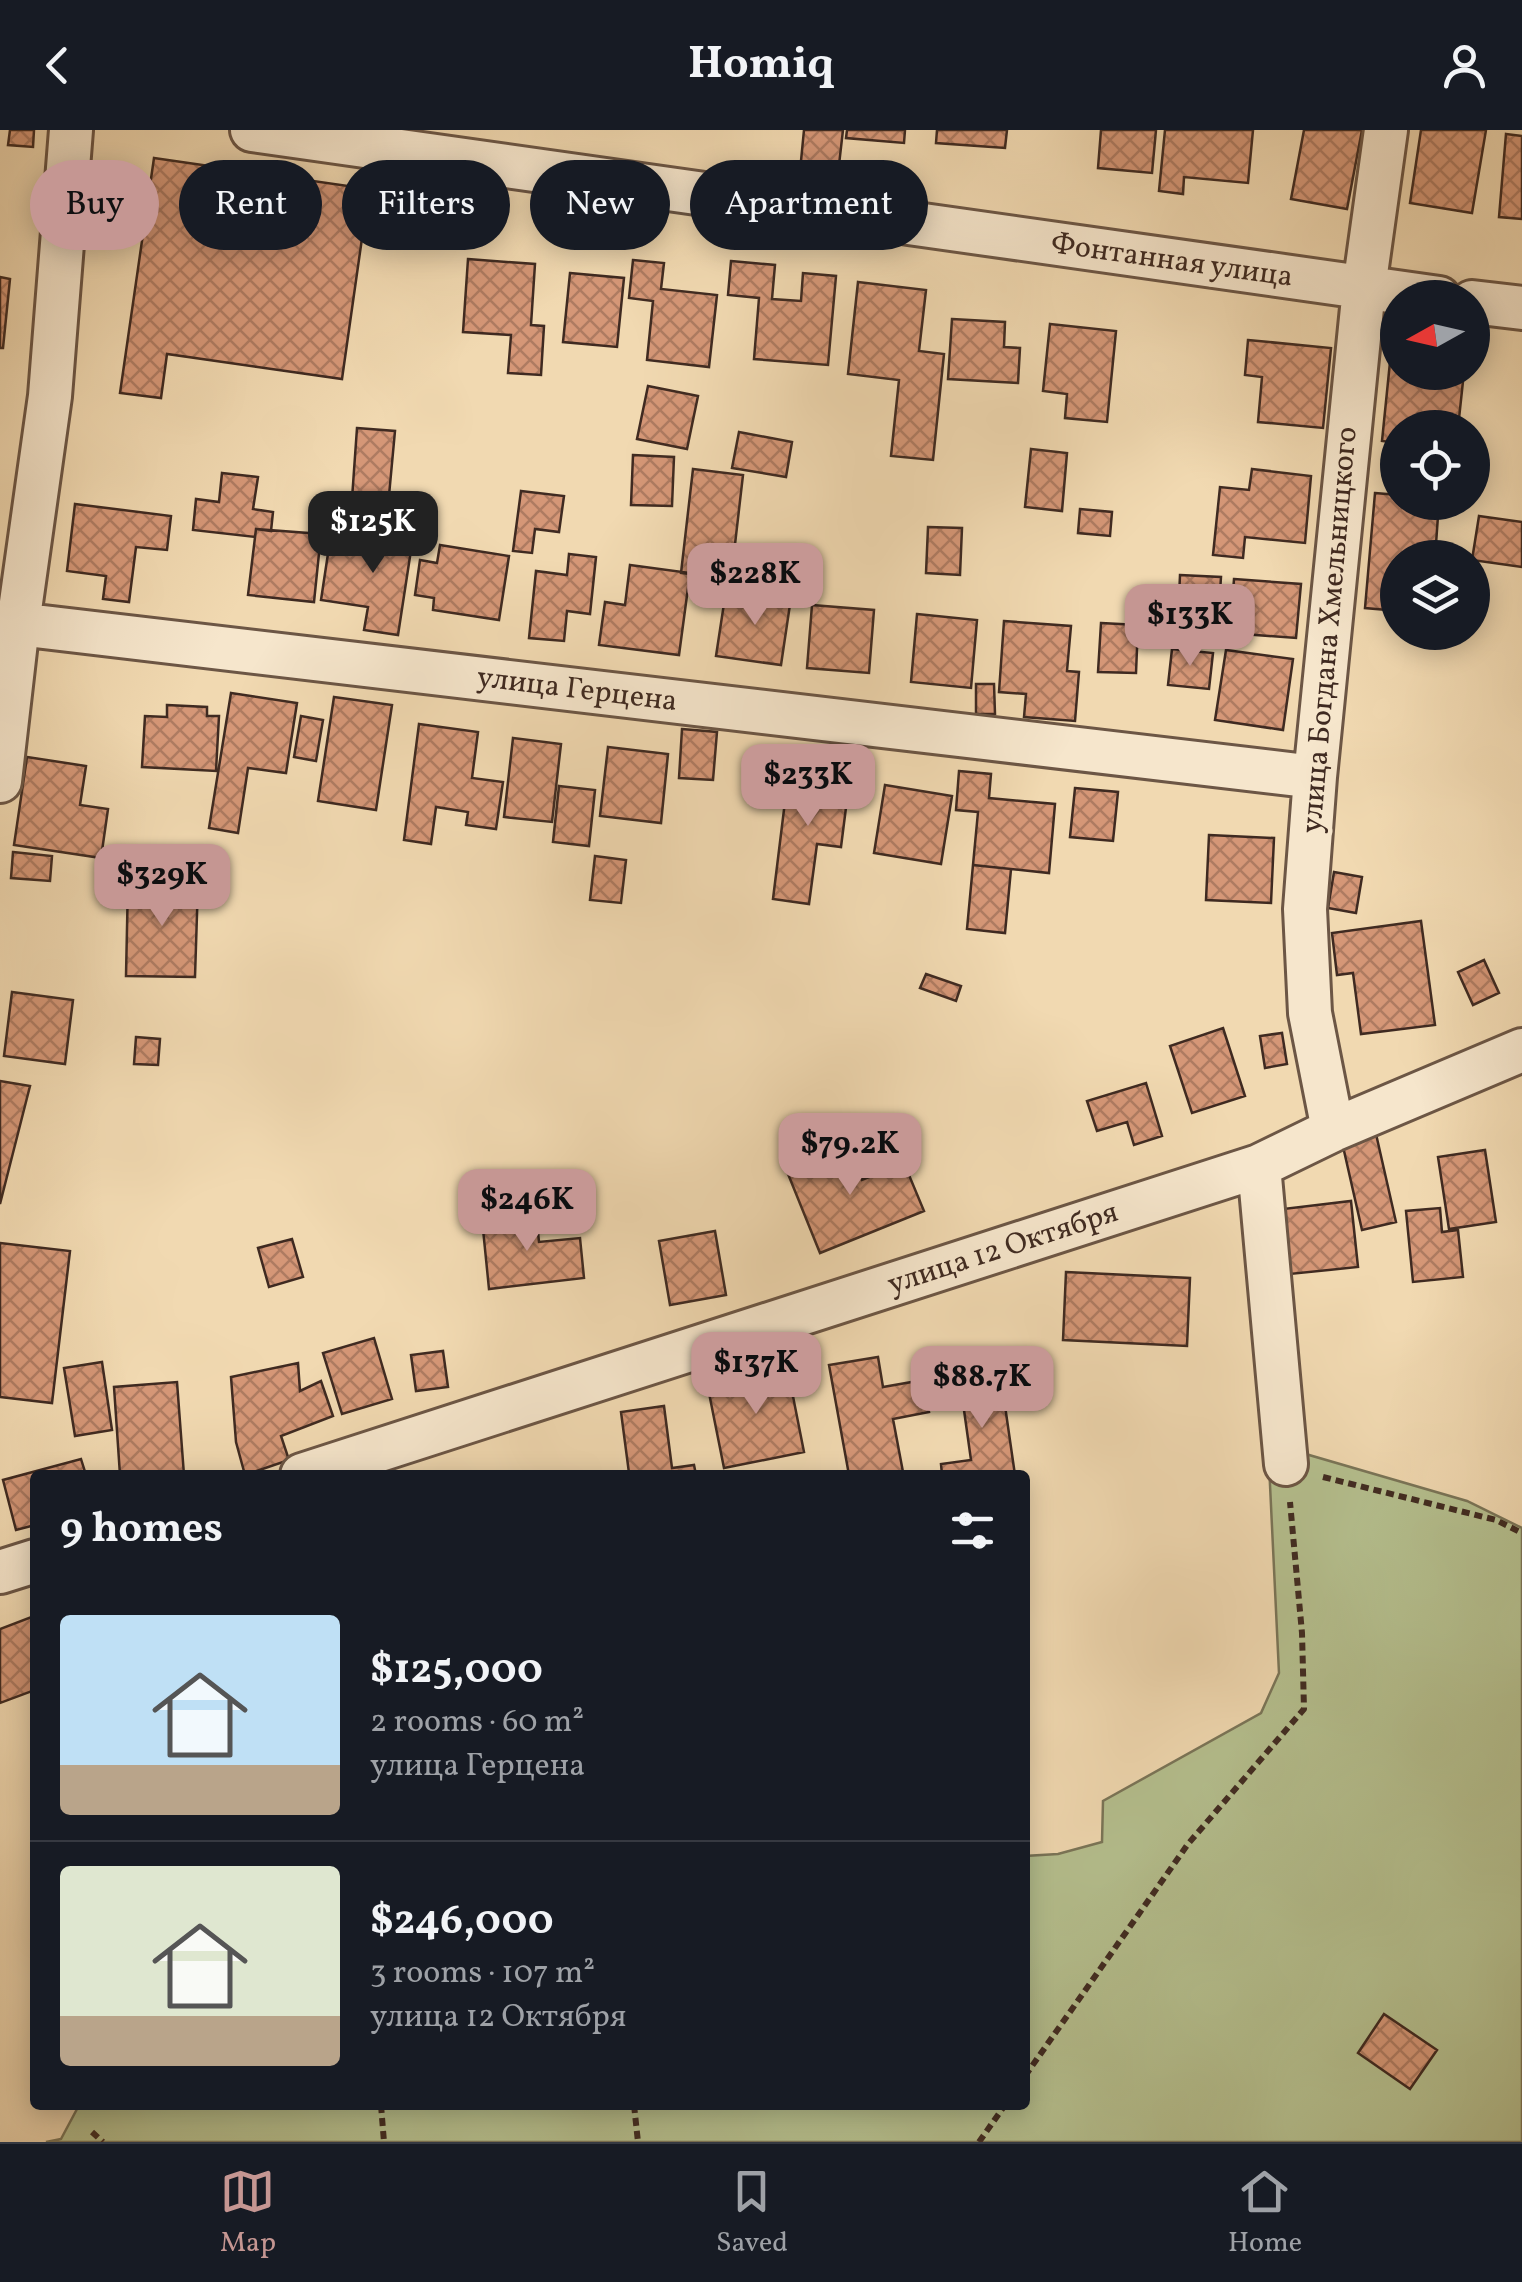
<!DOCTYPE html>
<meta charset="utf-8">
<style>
:root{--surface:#171b24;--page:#20242c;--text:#f1f3f6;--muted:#9ea1a6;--line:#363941;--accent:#c59692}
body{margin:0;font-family:Vollkorn,serif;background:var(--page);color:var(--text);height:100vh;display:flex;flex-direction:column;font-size:38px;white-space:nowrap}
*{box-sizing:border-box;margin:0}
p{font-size:32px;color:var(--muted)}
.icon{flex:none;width:55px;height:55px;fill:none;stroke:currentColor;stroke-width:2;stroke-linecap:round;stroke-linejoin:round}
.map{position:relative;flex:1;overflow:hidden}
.drawer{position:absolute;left:30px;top:1340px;width:1000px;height:640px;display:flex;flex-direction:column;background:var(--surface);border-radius:10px;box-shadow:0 5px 25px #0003}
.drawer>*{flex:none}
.hud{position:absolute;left:30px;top:30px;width:1000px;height:90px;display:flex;gap:20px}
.needle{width:65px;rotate:262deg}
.buttons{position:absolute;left:1380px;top:150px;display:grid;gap:20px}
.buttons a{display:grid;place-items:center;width:110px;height:110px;border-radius:50%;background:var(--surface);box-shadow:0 5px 25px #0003;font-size:50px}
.price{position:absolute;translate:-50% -85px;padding:0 22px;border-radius:20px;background:var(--accent);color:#111;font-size:32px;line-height:65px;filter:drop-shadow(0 2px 5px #0008)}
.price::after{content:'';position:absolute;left:50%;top:60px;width:30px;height:22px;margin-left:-15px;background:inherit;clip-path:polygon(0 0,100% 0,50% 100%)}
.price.selected{background:#222;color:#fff}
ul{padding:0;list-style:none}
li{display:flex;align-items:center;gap:30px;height:250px;padding:0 30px}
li+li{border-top:2px solid var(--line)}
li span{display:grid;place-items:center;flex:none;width:280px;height:200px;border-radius:10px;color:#555}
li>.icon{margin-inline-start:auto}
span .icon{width:120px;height:120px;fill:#fffc;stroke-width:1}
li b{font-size:42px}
h2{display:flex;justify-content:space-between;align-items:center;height:120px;padding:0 30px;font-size:42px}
.tag{padding:0 35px;border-radius:45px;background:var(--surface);box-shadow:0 5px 25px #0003;font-size:35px;line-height:90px}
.tag.selected{background:var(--accent);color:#111}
header{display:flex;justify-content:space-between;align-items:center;height:130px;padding:0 30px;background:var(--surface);font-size:45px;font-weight:700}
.tabs{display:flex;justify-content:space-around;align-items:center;height:140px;border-top:2px solid var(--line);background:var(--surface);font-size:28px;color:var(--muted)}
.tabs a{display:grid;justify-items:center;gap:5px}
.tabs .selected{color:var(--accent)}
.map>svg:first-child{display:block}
</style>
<header><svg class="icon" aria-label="back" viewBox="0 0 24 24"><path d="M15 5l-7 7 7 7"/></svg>Homiq<svg class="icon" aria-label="person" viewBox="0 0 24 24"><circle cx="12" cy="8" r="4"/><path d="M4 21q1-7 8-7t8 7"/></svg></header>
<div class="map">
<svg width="1522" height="2012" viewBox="0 0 1522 2012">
<defs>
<pattern id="building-cross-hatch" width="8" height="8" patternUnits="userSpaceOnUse" patternTransform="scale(2.5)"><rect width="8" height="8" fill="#d59777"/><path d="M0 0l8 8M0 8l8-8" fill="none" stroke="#ae7b61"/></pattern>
</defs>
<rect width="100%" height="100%" fill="#f1d9b1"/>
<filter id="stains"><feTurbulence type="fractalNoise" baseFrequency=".002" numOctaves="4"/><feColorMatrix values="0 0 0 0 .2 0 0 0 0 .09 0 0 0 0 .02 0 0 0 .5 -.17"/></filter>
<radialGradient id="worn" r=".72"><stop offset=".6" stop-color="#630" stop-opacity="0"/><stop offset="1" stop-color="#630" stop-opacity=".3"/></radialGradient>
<!-- green -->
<path fill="#b5c08f" stroke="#7a7558" stroke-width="2.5" d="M1268,1313L1467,1371L1522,1398V2012H46L61,2009L77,1979V1975H1025V1726L1058,1724L1102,1712L1103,1671L1261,1583L1279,1543Z"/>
<!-- building -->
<path fill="url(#building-cross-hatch)" stroke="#3f2a21" stroke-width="2.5" d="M10,0H34L33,17L8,15Z
M804,0H843L839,35L801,31Z
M847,0H905L904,13L846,8Z
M937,0H1007L1005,18L936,13Z
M1101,0H1156L1152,43L1098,38Z
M1165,0H1253L1248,53L1184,47L1183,64L1159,61Z
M1304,0H1362L1347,79L1291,69Z
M1421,0H1486L1472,83L1410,73Z
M1506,4L1522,6V89L1499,87Z
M154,28L369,59L342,249L167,224L161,268L120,263Z
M468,129L535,134L531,195L544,196L541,245L508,243L511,205L463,202Z
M633,130L664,133L661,159L717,165L709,237L647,230L653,171L629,168Z
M731,131L775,135L772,169L801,171L803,143L836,146L828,235L754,229L759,168L728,165Z
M570,143L624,148L617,217L563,212Z
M0,147L10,149L3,218H0Z
M858,152L926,160L919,221L944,224L933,330L891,326L899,250L848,244Z
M952,189L1005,192L1004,217L1020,218L1018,253L948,249Z
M1050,194L1116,201L1107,292L1065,288L1067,264L1043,261Z
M1248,210L1331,218L1323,298L1258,292L1262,247L1245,245Z
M1390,232L1398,233V242H1464L1458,298H1398V313L1382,311Z
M648,256L698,266L687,319L637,309Z
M357,298L395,301L387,387L351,383Z
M739,302L792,312L786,347L732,338Z
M1031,319L1067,323L1062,381L1025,377Z
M633,325L674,327L672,376L631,375Z
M693,339L743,345L731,449L681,443Z
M1252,339L1311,346L1305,413L1245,407L1243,428L1213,425L1220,357L1249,360Z
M222,343L258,347L253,379L273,382L271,401L256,399L255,407L193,400L196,369L219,372Z
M521,361L564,366L559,402L535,399L532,423L513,421Z
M1375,363L1398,365V372H1439L1435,428H1398V481L1365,478Z
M75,374L171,386L167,420L136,417L129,472L103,469L106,446L67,441Z
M1080,379L1112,382L1110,406L1078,403Z
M1479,386L1522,392V437L1472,430Z
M378,388L415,394L398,505L364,500L368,477L321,470L329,417L373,423Z
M928,397L962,398L960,445L926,443Z
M256,399L321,404L314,472L248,465Z
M440,415L509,426L499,490L433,480L434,468L415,465L420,430L437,433Z
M569,424L596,427L590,484L567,481L564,511L529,508L536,441L567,445Z
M630,435L690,443L679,525L599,515L605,472L625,475Z
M1180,445L1221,447L1218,493L1178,491Z
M1234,449L1301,454L1296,508L1230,503Z
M766,457L792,461L781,535L716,526L725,467L764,472Z
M812,475L874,480L869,543L807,538Z
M917,484L977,490L971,558L911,552Z
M1004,491L1071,496L1067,541L1079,542L1075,591L1024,587L1026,564L999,562Z
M1101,493L1138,495L1136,543L1098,542Z
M1172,519L1213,523L1209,559L1168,555Z
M1226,520L1293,529L1283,600L1215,590Z
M976,554H994L995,584H976Z
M231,563L297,573L286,643L248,638L238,703L209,698Z
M334,567L392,575L376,680L318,671Z
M167,575L207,577V586H219L216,641L142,637L145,586L167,587Z
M301,586L323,590L316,631L294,627Z
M419,594L478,602L472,648L503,652L496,699L466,695L468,682L436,677L431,714L404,710Z
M682,599L717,602L713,650L679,648Z
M513,608L561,614L552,692L504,687Z
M608,617L668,624L661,693L600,686Z
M27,627L86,636L80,675L108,679L101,728L14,715Z
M789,639L850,646L841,717L817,714L809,774L773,769Z
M959,641L991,644L989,668L1055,674L1049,743L973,735L978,682L956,680Z
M885,655L952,666L941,734L874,723Z
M559,656L595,660L589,716L553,712Z
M1075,658L1118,662L1113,711L1070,707Z
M1209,705L1274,708L1271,773L1206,770Z
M13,722L52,726L50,751L11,748Z
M595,726L626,730L621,773L590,770Z
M973,735L1011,739L1005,803L967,799Z
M1334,742L1362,747L1356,783L1328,778Z
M128,751L198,753L195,847L126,846Z
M1421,791L1435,895L1361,904L1353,843L1337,845L1332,803Z
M1484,830L1499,863L1473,875L1458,842Z
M926,844L961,856L956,871L920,858Z
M12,862L73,870L65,934L4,926Z
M1223,898L1245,966L1192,983L1170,916Z
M1282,903L1287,934L1265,938L1260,906Z
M136,907L160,909L158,935L134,934Z
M0,951L30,956L0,1074Z
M1146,953L1162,1006L1134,1015L1127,992L1097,1001L1087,971Z
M1376,1004L1396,1092L1362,1100L1342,1012Z
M847,1014L862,1050L904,1033L924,1081L820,1123L786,1039Z
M1485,1020L1496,1092L1449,1099L1438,1027Z
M1351,1071L1358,1137L1290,1144L1283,1079Z
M1440,1078L1442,1102L1458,1100L1463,1147L1413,1152L1406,1081Z
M536,1083L539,1112L580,1108L584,1148L489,1159L482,1089Z
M715,1101L726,1165L670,1175L659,1111Z
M292,1109L303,1147L269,1157L258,1118Z
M0,1113L70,1121L52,1273L0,1267Z
M1066,1142L1190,1148L1187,1216L1063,1210Z
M374,1208L392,1269L342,1284L323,1223Z
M443,1221L448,1257L416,1261L411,1225Z
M878,1227L883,1257L923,1250L929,1282L893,1289L903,1342L883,1345H849L829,1235Z
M102,1232L112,1300L75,1306L64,1238Z
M298,1233L300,1261L321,1251L333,1286L281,1306L289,1330L245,1345L236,1312L231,1247Z
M787,1236L804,1322L724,1338L707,1253Z
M962,1248L964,1261L1002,1255L1015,1345H942L941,1334L971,1330L963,1273L949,1275L946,1250Z
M177,1252L184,1345H120L114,1257Z
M664,1276L672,1338L694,1335L696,1345H619L629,1343L621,1282Z
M81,1329L86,1345H35V1395L16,1400L3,1350Z
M34,1486L35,1560L0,1573V1499Z
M1384,1884L1437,1920L1410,1959L1358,1923Z"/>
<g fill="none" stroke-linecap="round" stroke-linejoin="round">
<!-- minor casing -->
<g stroke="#6c5645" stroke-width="48">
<path id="minor" d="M252,0L1439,168
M1472,172L1522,178
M18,494L1315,647
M0,651L18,494L50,266L71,0
M1333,1000L1310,883L1305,779L1315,647L1364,158L1386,0
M1259,1036L1286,1334
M302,1345L1259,1036L1333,1000L1522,920
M0,1442L35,1431"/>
</g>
<!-- path -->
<path stroke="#3f2a21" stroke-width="6" stroke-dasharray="8 5" stroke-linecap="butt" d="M1323,1347L1496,1390L1522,1403
M1025,1946L1188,1714L1304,1579L1302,1503L1290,1372
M381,1975L384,2012
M634,1975L638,2012
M92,2002L103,2012
M979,2012L1005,1975"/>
<!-- minor -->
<use href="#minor" stroke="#f6e6cc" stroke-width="42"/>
</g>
<g text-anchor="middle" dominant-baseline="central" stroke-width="9" stroke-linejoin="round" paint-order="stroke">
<!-- street labels -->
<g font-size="30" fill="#3f2a21" stroke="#f6e6cc">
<text transform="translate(1172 131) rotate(8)">Фонтанная улица</text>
<text transform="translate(1330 500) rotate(-85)">улица Богдана Хмельницкого</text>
<text transform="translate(577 560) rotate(7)">улица Герцена</text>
<text transform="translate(1003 1119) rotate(-18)">улица 12 Октября</text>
</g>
</g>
<rect width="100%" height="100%" filter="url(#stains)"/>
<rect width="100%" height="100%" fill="url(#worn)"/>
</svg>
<div class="buttons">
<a><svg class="needle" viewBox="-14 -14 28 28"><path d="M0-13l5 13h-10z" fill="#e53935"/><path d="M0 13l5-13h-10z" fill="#9ea1a6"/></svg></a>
<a><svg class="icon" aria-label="locate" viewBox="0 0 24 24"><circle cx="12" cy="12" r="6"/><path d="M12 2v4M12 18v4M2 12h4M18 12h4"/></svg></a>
<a><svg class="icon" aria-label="layers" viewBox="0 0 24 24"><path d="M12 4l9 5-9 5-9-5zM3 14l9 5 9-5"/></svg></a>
</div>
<b class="price selected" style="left:373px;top:446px">$125K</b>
<b class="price" style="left:755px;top:498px">$228K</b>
<b class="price" style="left:1190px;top:539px">$133K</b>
<b class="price" style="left:808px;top:699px">$233K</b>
<b class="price" style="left:162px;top:799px">$329K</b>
<b class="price" style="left:850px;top:1068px">$79.2K</b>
<b class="price" style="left:527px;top:1124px">$246K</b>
<b class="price" style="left:756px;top:1287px">$137K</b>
<b class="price" style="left:982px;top:1301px">$88.7K</b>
<div class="hud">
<a class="tag selected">Buy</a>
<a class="tag">Rent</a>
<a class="tag">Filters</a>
<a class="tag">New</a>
<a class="tag">Apartment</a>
</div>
<section class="drawer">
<h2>9 homes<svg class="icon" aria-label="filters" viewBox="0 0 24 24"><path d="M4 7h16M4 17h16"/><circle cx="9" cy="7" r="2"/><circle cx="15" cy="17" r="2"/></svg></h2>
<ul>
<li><span style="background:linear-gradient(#bfe0f5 75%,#b9a48a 0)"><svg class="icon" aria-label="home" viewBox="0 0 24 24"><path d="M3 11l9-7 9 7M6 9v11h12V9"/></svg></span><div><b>$125,000</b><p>2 rooms · 60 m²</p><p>улица Герцена</p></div></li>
<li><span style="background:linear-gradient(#dfe7d0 75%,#b9a48a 0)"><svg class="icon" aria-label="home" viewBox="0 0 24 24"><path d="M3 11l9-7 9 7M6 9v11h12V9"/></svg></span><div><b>$246,000</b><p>3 rooms · 107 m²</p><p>улица 12 Октября</p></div></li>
</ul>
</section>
</div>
<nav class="tabs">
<a class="selected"><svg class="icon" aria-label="map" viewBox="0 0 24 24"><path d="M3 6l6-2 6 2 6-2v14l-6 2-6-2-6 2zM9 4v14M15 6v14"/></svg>Map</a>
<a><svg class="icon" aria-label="saved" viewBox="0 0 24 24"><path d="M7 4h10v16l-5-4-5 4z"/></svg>Saved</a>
<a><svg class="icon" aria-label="home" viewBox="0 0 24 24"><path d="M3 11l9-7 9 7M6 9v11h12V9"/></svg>Home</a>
</nav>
